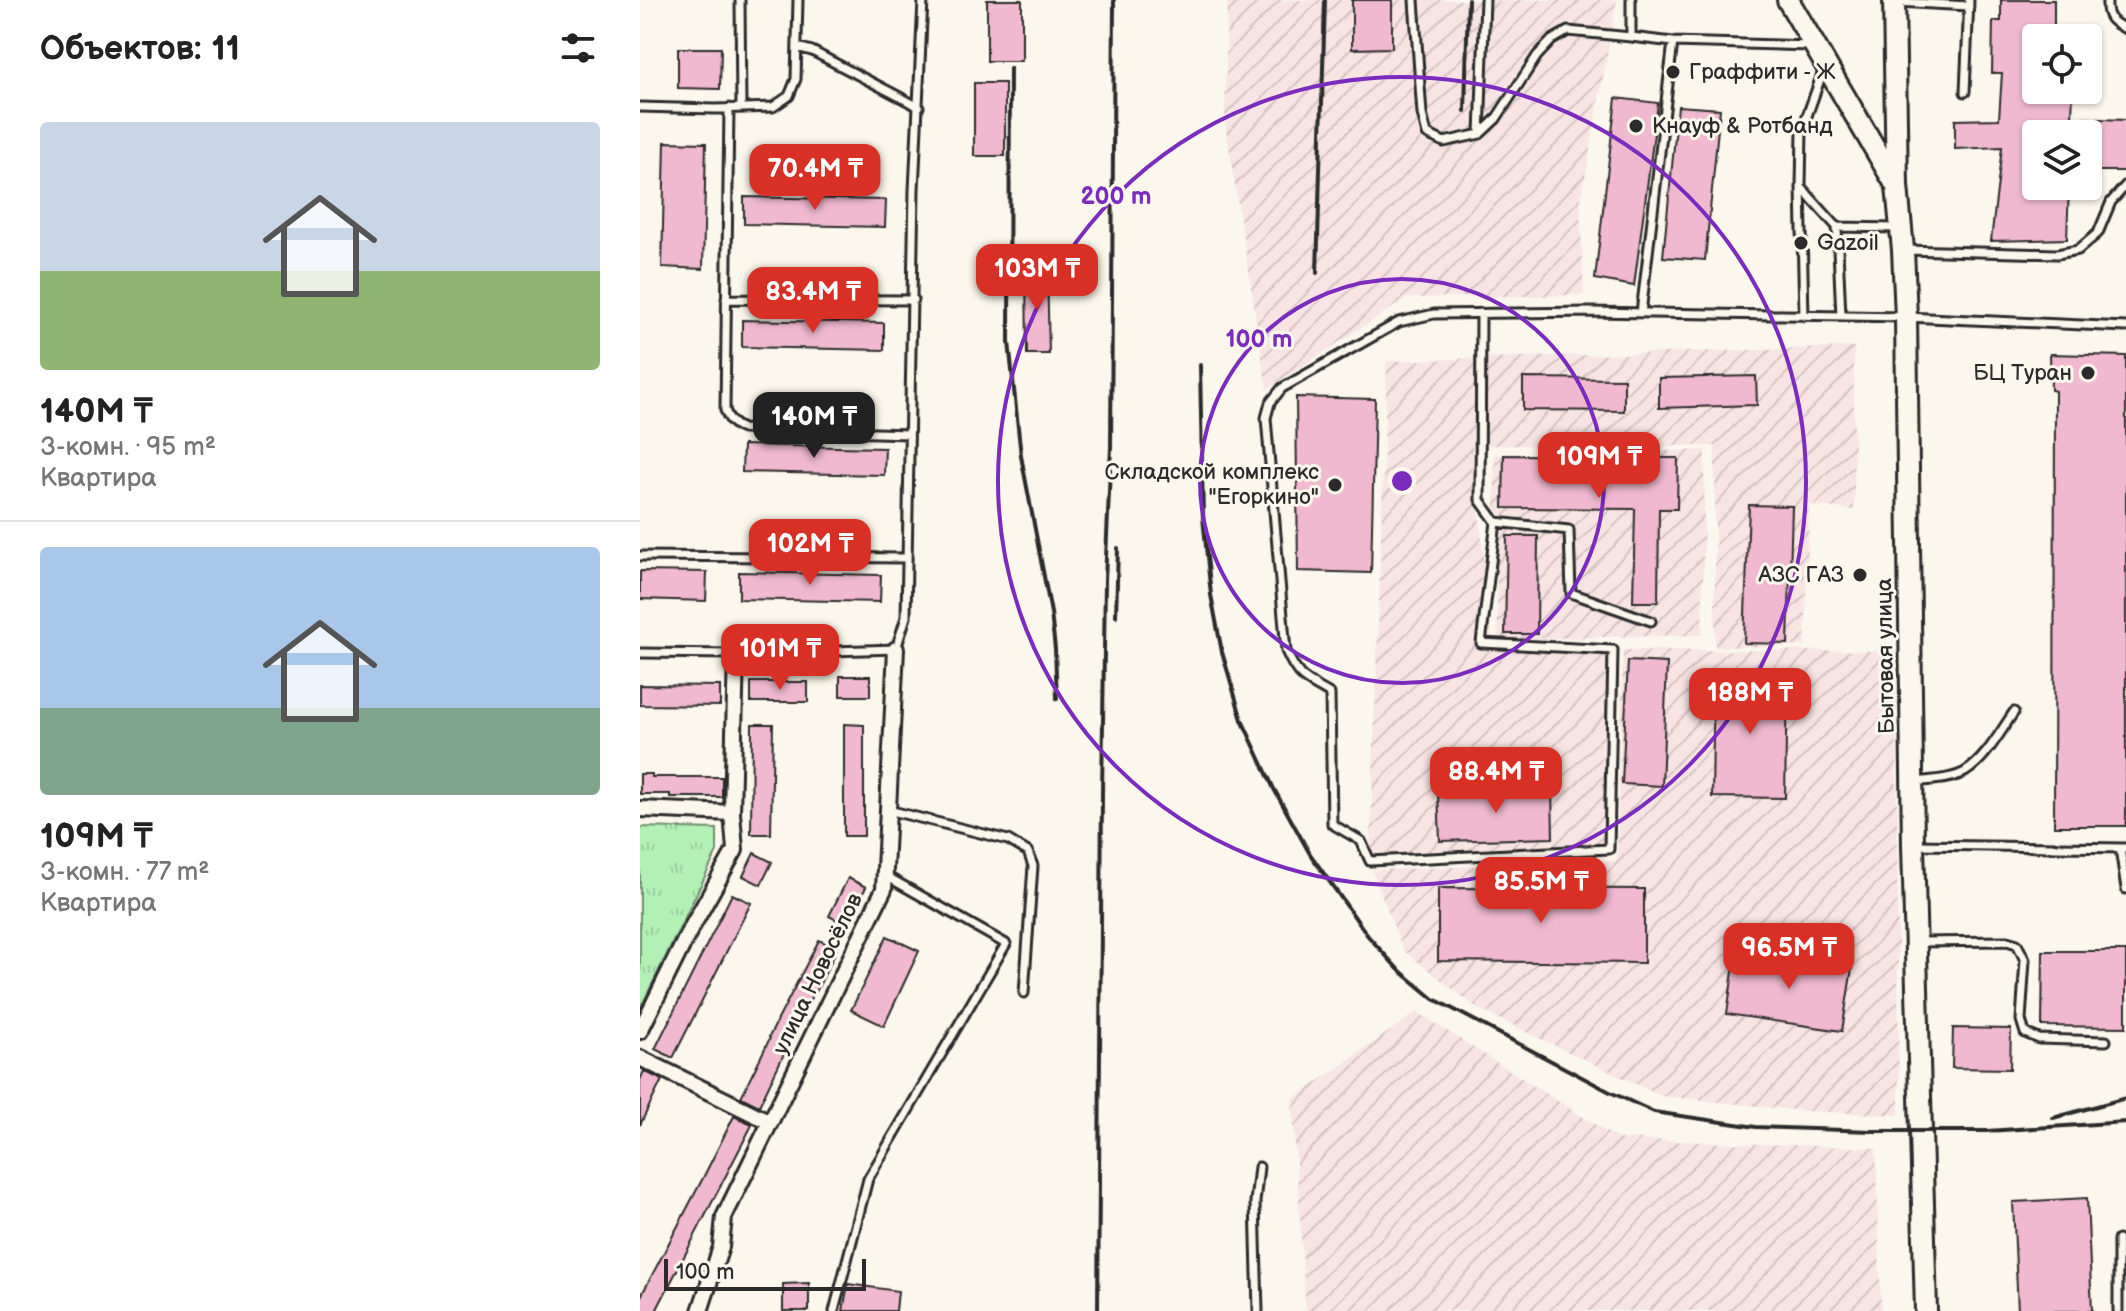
<!DOCTYPE html>
<html lang="ru">
<meta charset="utf-8">
<style>
:root{--surface:#fff;--page:#f6f6f6;--text:#222;--muted:#767676;--line:#e0e0e0;--accent:#d93025}
body{margin:0;font-family:"Balsamiq Sans",sans-serif;background:var(--page);color:var(--text);height:100vh;display:flex;flex-direction:column;font-size:30px;white-space:nowrap}
*{box-sizing:border-box;margin:0}
p{font-size:26px;color:var(--muted)}
.icon{flex:none;width:44px;height:44px;fill:none;stroke:currentColor;stroke-width:2;stroke-linecap:round;stroke-linejoin:round}
.map{position:relative;flex:1;overflow:hidden}
.drawer{display:flex;flex-direction:column;background:var(--surface);width:640px}
.drawer>*{flex:none}
.buttons{position:absolute;left:1382px;top:24px;display:grid;gap:16px}
.buttons a{display:grid;place-items:center;width:80px;height:80px;border-radius:8px;background:var(--surface);box-shadow:0 2px 6px #0004;font-size:40px}
.scale{position:absolute;left:24px;bottom:20px;width:202px;box-sizing:border-box;padding-left:8px;border:4px solid #2b2b2b;border-top:0;font-size:22px;line-height:28px;white-space:nowrap;color:#2b2b2b;-webkit-text-stroke:6px #fbf7ec;paint-order:stroke}
.price{position:absolute;translate:-50% -68px;padding:0 18px;border-radius:16px;background:var(--accent);color:#fff;font-size:26px;line-height:52px;filter:drop-shadow(0 2px 4px #0008)}
.price::after{content:'';position:absolute;left:50%;top:48px;width:24px;height:18px;margin-left:-12px;background:inherit;clip-path:polygon(0 0,100% 0,50% 100%)}
.price.selected{background:#222;color:#fff}
ul{padding:0;list-style:none}
li{display:grid;align-content:center;gap:16px;height:424px;padding:0 40px}
li+li{border-top:2px solid var(--line)}
li span{display:grid;place-items:center;height:248px;border-radius:8px;color:#555}
li>.icon{margin-inline-start:auto}
span .icon{width:144px;height:144px;fill:#fffc;stroke-width:1}
li b{font-size:34px}
h2{display:flex;justify-content:space-between;align-items:center;height:96px;padding:0 40px;font-size:34px}
main{display:flex;flex:1;min-height:0}
.map>svg:first-child{display:block}
</style>
<main>
<section class="drawer">
<h2>Объектов: 11<svg class="icon" aria-label="filters" viewBox="0 0 24 24"><path d="M4 7h16M4 17h16"/><circle cx="9" cy="7" r="2"/><circle cx="15" cy="17" r="2"/></svg></h2>
<ul>
<li><span style="background:linear-gradient(#c9d6e8 60%,#8fb573 0)"><svg class="icon" aria-label="home" viewBox="0 0 24 24"><path d="M3 11l9-7 9 7M6 9v11h12V9"/></svg></span><div><b>140M ₸</b><p>3-комн. · 95 m²</p><p>Квартира</p></div></li>
<li><span style="background:linear-gradient(#a9c7e8 65%,#7fa58c 0)"><svg class="icon" aria-label="home" viewBox="0 0 24 24"><path d="M3 11l9-7 9 7M6 9v11h12V9"/></svg></span><div><b>109M ₸</b><p>3-комн. · 77 m²</p><p>Квартира</p></div></li>
</ul>
</section>
<div class="map">
<svg width="1486" height="1311" viewBox="0 0 1486 1311">
<defs>
<pattern id="industrial-furrows" width="10" height="10" patternUnits="userSpaceOnUse" patternTransform="scale(2)"><rect width="10" height="10" fill="#f8e4e3"/><path d="M-1 1l2-2M0 10L10 0M9 11l2-2" fill="none" stroke="#d5c4c3"/></pattern>
<pattern id="park-tufts" width="24" height="20" patternUnits="userSpaceOnUse" patternTransform="scale(2)"><rect width="24" height="20" fill="#b3f0b6"/><path d="M3 7l-1-3M5 7V3M7 7l1-3M15 17l-1-3M17 17v-4M19 17l1-3" fill="none" stroke="#9ace9d"/></pattern>
</defs>
<rect width="100%" height="100%" fill="#fbf7ec"/>
<filter id="ink" filterUnits="userSpaceOnUse"><feTurbulence type="fractalNoise" baseFrequency=".0125" numOctaves="2"/><feDisplacementMap in="SourceGraphic" scale="16" xChannelSelector="R" yChannelSelector="G"/><feConvolveMatrix kernelMatrix="1 2 1 2 8 2 1 2 1" color-interpolation-filters="sRGB"/></filter>
<g filter="url(#ink)">
<!-- industrial -->
<path fill="url(#industrial-furrows)" d="M587,0H977L940,205L944,295L767,298L627,389L585,122Z
M1214,347V510L1169,505L1165,646L1075,647V446L832,445L853,648L973,650L969,849L730,861L747,361Z
M1065,450L1062,635L858,639L854,455Z
M983,650L1256,651L1259,1115L1165,1111L1021,1096L838,1009L763,950L732,870L977,861Z
M777,1012L978,1139L1236,1148L1241,1311H666L652,1100Z"/>
<!-- park -->
<path fill="url(#park-tufts)" stroke="#6f8e70" stroke-width="2" d="M0,827L77,829V852L0,1009Z"/>
<!-- building -->
<path fill="#f0b9cf" stroke="#2b2b2b" stroke-width="2" d="M347,0H382V61H347Z
M712,0H752V48L712,49Z
M1361,0H1414V38H1396V90H1433L1432,118L1486,120V171H1448V134H1396V186H1429L1427,239L1351,241L1362,147L1315,149V120L1359,119L1362,73H1352L1353,21H1361Z
M38,48H81L80,89L38,88Z
M334,83H365V156H334Z
M976,98L1018,103L994,286L955,279Z
M1038,106L1080,109L1065,260L1023,257Z
M25,142L66,143L63,269L22,267Z
M104,197L246,200L245,227L104,224Z
M407,268L409,354H387L386,269Z
M102,320L244,323V350L102,347Z
M1410,354L1486,356V826H1414L1415,391L1411,390Z
M1116,376L1117,405L1019,408V378Z
M883,378L984,379V411L883,410Z
M656,397L735,399L731,573L658,571Z
M103,445L245,448L244,475L102,472Z
M864,455L966,456L965,480L1008,481V458H1038L1037,509H1019L1018,602H993L995,509L863,508Z
M1109,505L1152,506L1148,644L1104,643Z
M867,536H898L897,634H865Z
M0,571L67,572L66,601L0,599Z
M99,572L241,575L240,602L99,599Z
M988,661L1027,663L1022,786L982,784Z
M1074,674L1147,675L1145,798L1072,797Z
M200,676H230V696H200Z
M111,682H168V702H111Z
M0,685L80,686V706L0,705Z
M112,724H133L131,834H111Z
M204,724L224,725V836H204Z
M0,774H12V777H82V797H30V794H0Z
M912,788L913,838L800,841L798,792Z
M114,853L132,862L121,885L103,876Z
M208,878L226,887L207,925L189,916Z
M798,888L1004,889V963L798,961Z
M92,894L111,903L33,1058L15,1049Z
M247,936L279,951L244,1026L211,1010Z
M179,940L197,949L176,992L174,991L119,1106L101,1097L130,1038L129,1037Z
M1096,950L1212,968L1202,1031L1087,1014Z
M1403,951H1486V1027L1402,1026Z
M1313,1028L1371,1029L1370,1069L1312,1068Z
M4,1071L22,1080L0,1125V1080Z
M94,1116L112,1125L16,1311H0V1298L63,1178Z
M1447,1198L1452,1311H1378L1373,1202Z
M169,1283V1311H143V1284Z
M208,1284L258,1291L256,1311H203Z"/>
<g fill="none" stroke-linecap="round" stroke-linejoin="round">
<!-- lane casing -->
<g stroke="#2b2b2b" stroke-width="13">
<path id="lane" d="M100,0L101,108
M774,0L782,114L787,134L804,142L840,134L856,119L897,56L912,40L928,31L991,37
M991,0V37L1033,42
M1467,0C1466,17 1471,22 1486,29
M1256,2L1329,6
M157,47L172,51L279,107
M1183,71L1162,130L1161,187L1197,227L1259,228
M1325,92L1329,0
M0,107L75,109L133,107L149,96L156,79L158,0
M89,108L85,410C89,420 93,425 103,429L269,434
M840,134L845,0
M1161,187L1164,316
M1197,227L1201,316
M1265,250L1417,254L1438,250L1458,233L1471,202L1486,185
M86,299L274,300
M841,313L840,500L856,522L929,530L931,593L1011,621
M1001,313L1033,42L1172,46
M856,522L841,643L973,650L969,849L730,861L721,841L692,824L690,694C665,679 659,680 646,651L626,418L630,403L642,388L759,322L794,314L950,312L1266,317L1486,327
M0,556L267,558
M0,653L96,654L256,649L266,617L274,190L283,0
M1274,782C1290,780 1310,780 1325,772C1346,759 1360,732 1374,712
M248,810L368,840L388,852L393,866L384,993
M1275,845L1486,848
M1480,848L1486,889
M1278,942L1367,941L1377,944L1385,960L1381,1020L1385,1033L1399,1039L1466,1041
M194,1311L228,1179L366,944L246,876
M618,1311L615,1202L619,1167
M1478,1311V1240"/>
</g>
<!-- street casing -->
<g stroke="#2b2b2b" stroke-width="20">
<path id="street" d="M0,809L92,813
M0,1031L49,932L95,850L92,813L96,654
M0,1058L130,1122
M60,1311L81,1247L84,1217L244,889L256,649"/>
</g>
<!-- secondary casing -->
<g stroke="#2b2b2b" stroke-width="26">
<path id="secondary" d="M1148,0L1255,183
M1254,0L1257,186L1263,250L1266,317L1273,845L1286,1311"/>
</g>
<!-- lane -->
<use href="#lane" stroke="#fbf7ec" stroke-width="7"/>
<!-- street -->
<use href="#street" stroke="#fbf7ec" stroke-width="14"/>
<!-- secondary -->
<use href="#secondary" stroke="#fbf7ec" stroke-width="20"/>
<!-- rail -->
<path stroke="#2b2b2b" stroke-width="4" d="M370,68L369,342L381,456L411,613L415,649L417,699
M825,111L828,0
M677,273L685,0
M560,365L563,517L571,595L582,652L602,720L634,789L670,854L728,936L758,969L794,999L970,1092L1014,1112L1116,1127L1232,1131H1347L1486,1122
M476,616L478,548
M1413,1118L1486,1098
M458,1311L462,794L465,580L471,447L474,0"/>
</g>
</g>
<!-- distance rings -->
<g fill="none" stroke="#7b2cbf" stroke-width="4">
<circle cx="762" cy="481" r="202"/>
<circle cx="762" cy="481" r="404"/>
</g>
<!-- markers -->
<g fill="#2b2b2b" stroke="#fbf7ec" stroke-width="3">
<circle cx="1033" cy="72" r="8"/>
<circle cx="996" cy="126" r="8"/>
<circle cx="1161" cy="243" r="8"/>
<circle cx="1448" cy="373" r="8"/>
<circle cx="695" cy="485" r="8"/>
<circle cx="1220" cy="575" r="8"/>
</g>
<g text-anchor="middle" dominant-baseline="central" stroke-width="6" stroke-linejoin="round" paint-order="stroke">
<!-- poi labels -->
<g font-size="22" fill="#2b2b2b" stroke="#fbf7ec" text-anchor="start">
<text x="1049" y="72">Граффити - Ж</text>
<text x="1012" y="126">Кнауф &amp; Ротбанд</text>
<text x="1177" y="243">Gazoil</text>
<text x="1432" y="373" text-anchor="end">БЦ Туран</text>
<text x="679" y="472" text-anchor="end">Складской комплекс<tspan x="679" dy="25">"Егоркино"</tspan></text>
<text x="1204" y="575" text-anchor="end">АЗС ГАЗ</text>
</g>
<!-- street labels -->
<g font-size="22" fill="#2b2b2b" stroke="#fbf7ec">
<text transform="translate(1246 656) rotate(-91)">Бытовая улица</text>
<text transform="translate(178 974) rotate(-64)">улица Новосёлов</text>
</g>
</g>
<circle cx="762" cy="481" r="12" fill="#7b2cbf" stroke="#fbf7ec" stroke-width="4"/>
<g font-size="24" text-anchor="middle" font-weight="bold" fill="#7b2cbf" stroke="#fbf7ec" stroke-width="6" stroke-linejoin="round" paint-order="stroke">
<text x="476" y="204">200 m</text>
<text x="619" y="347">100 m</text>
</g>
</svg>
<div class="buttons">
<a><svg class="icon" aria-label="locate" viewBox="0 0 24 24"><circle cx="12" cy="12" r="6"/><path d="M12 2v4M12 18v4M2 12h4M18 12h4"/></svg></a>
<a><svg class="icon" aria-label="layers" viewBox="0 0 24 24"><path d="M12 4l9 5-9 5-9-5zM3 14l9 5 9-5"/></svg></a>
</div>
<div class="scale">100 m</div>
<b class="price" style="left:175px;top:212px">70.4M ₸</b>
<b class="price" style="left:397px;top:312px">103M ₸</b>
<b class="price" style="left:173px;top:335px">83.4M ₸</b>
<b class="price selected" style="left:174px;top:460px">140M ₸</b>
<b class="price" style="left:959px;top:500px">109M ₸</b>
<b class="price" style="left:170px;top:587px">102M ₸</b>
<b class="price" style="left:140px;top:692px">101M ₸</b>
<b class="price" style="left:1110px;top:736px">188M ₸</b>
<b class="price" style="left:856px;top:815px">88.4M ₸</b>
<b class="price" style="left:901px;top:925px">85.5M ₸</b>
<b class="price" style="left:1149px;top:991px">96.5M ₸</b>
</div>
</main>
